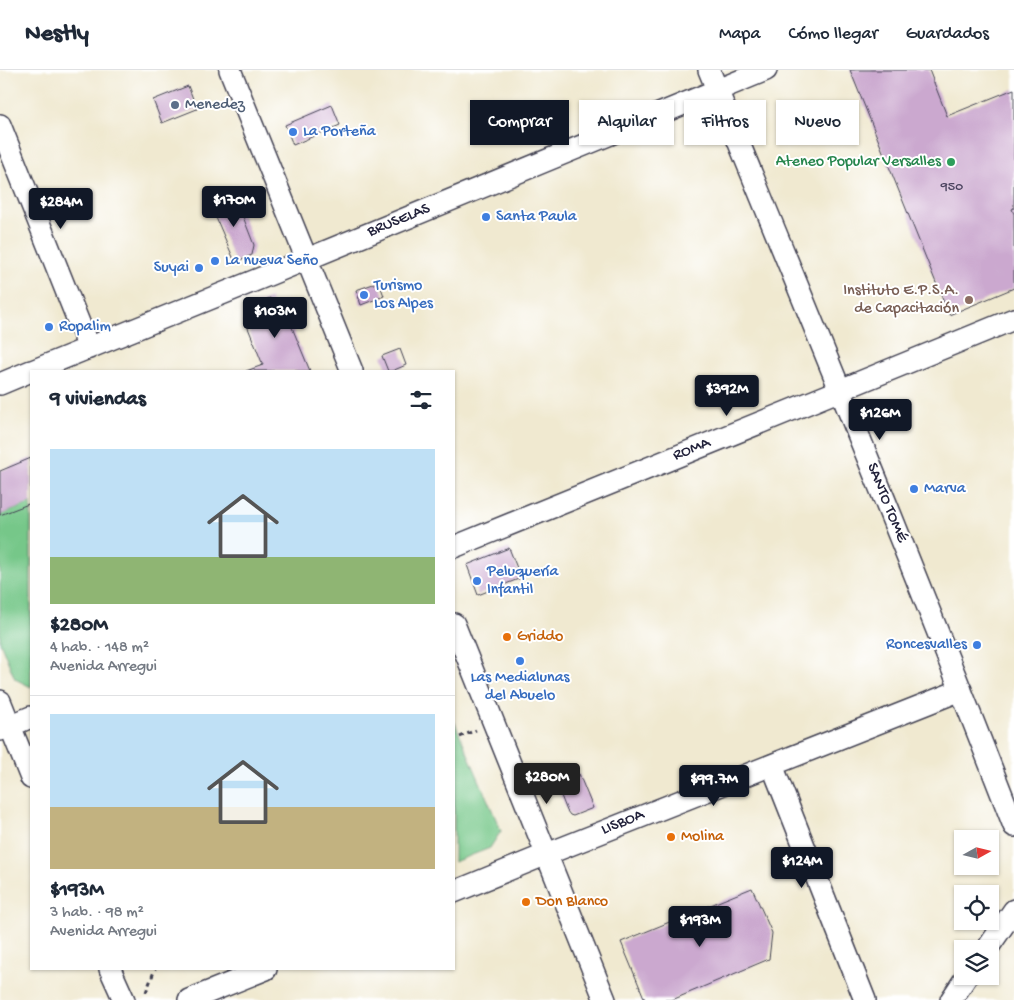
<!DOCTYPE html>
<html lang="es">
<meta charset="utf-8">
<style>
:root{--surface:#fff;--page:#f2f2f3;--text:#1f2937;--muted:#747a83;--line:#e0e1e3;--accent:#111827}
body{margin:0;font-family:"Gochi Hand",sans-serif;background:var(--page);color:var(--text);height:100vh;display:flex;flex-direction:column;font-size:19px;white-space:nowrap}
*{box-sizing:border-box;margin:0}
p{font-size:16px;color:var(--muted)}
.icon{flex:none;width:28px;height:28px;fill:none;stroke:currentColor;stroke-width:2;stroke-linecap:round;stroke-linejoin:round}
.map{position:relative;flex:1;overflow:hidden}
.sheet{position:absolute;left:30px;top:300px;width:425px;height:600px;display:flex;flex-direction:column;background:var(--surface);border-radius:0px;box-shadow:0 1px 4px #0004}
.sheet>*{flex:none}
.hud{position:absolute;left:470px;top:30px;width:469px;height:45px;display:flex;gap:10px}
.needle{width:32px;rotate:82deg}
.buttons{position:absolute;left:954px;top:760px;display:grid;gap:10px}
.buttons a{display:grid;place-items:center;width:45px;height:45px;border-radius:0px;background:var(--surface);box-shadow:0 1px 4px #0004;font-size:25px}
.price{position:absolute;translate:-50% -42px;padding:0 11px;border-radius:5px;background:var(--accent);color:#fff;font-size:16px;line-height:32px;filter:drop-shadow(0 1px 2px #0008)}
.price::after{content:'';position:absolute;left:50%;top:30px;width:15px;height:11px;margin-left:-8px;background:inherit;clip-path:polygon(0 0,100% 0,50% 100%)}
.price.active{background:#222;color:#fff}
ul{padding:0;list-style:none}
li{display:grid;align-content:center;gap:10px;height:265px;padding:0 20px}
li+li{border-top:1px solid var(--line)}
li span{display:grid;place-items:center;height:155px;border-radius:0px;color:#555}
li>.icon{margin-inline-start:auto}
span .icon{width:90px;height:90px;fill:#fffc;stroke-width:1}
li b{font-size:21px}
h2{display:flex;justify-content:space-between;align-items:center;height:60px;padding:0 20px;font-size:21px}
.chip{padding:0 18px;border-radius:0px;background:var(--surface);box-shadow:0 1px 4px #0004;font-size:18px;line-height:45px}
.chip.active{background:var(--accent);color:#fff}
header{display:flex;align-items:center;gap:30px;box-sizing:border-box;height:70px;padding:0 25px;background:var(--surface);border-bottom:1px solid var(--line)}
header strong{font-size:24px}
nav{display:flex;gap:28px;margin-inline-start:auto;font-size:18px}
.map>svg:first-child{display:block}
</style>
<header>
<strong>Nestly</strong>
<nav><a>Mapa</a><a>Cómo llegar</a><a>Guardados</a></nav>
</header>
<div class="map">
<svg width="1014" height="930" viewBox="0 0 1014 930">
<rect width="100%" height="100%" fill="#fff"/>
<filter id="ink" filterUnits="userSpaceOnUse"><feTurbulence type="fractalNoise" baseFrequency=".02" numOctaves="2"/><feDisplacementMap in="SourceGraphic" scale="10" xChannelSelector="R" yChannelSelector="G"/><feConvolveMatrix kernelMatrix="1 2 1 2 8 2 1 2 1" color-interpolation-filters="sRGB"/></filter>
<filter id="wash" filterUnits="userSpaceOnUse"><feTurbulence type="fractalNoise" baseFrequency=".0096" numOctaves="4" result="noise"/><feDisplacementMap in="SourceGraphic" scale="20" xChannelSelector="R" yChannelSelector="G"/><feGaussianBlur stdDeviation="1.12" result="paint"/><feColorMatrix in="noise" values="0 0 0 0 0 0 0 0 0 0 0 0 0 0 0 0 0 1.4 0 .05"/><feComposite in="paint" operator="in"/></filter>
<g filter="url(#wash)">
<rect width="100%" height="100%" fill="#f0e9d0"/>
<!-- green -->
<path fill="#76c789" stroke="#4c7462" d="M31,433V617L15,609L0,572V445Z
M454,651L501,761L490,778L454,792Z"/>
<g id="blocks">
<!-- building -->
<path fill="#cba8cf" d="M850,0H929L947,46L1014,19V138L1012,139L1014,144V218L949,245Z
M188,16L197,39L162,53L153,30Z
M332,35L340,55L293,75L285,55Z
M235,126L254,175L252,185L235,192L211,136Z
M379,212L384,226L361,235L356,220Z
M270,228L273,236L282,233L310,301H246L263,295L244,248L252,244L249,237Z
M400,279L406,295L392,301H388L382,286Z
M31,388V433L0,445V401Z
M509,478L521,508L478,525L467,495Z
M579,704L593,738L573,746L570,745L567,741L556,713Z
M752,818L772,863L769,889L672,930H645L621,872Z"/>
</g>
</g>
<g filter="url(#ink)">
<use href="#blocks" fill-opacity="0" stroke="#414051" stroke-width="1"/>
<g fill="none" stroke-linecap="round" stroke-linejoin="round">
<!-- minor casing -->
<g stroke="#414051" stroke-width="24">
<path id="minor" d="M230,0L352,301
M709,0C812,251 916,503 1014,756
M0,55L89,278
M32,301L271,204L766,0
M0,314L31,301
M454,477L816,330L1014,249
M454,554L605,930
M0,631L31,708
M0,660L31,647
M772,695L865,930
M454,822L547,784L961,620
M987,879L1014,840
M110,899L124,930
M189,930L266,899
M951,930L967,906"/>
</g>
<!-- path -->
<path stroke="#414051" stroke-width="3" stroke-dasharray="4 4" stroke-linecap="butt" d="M460,667L476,660
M146,922L155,899"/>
<!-- minor -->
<use href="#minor" stroke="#fff" stroke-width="21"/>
</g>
</g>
<!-- markers -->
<circle fill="#5c6f8a" stroke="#fff" stroke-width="2" cx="175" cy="35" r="5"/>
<g fill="#3f7fe0" stroke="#fff" stroke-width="2">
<circle cx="293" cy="62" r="5"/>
<circle cx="486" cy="147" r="5"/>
<circle cx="215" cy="191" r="5"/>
<circle cx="199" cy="198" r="5"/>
<circle cx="364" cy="225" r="5"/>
<circle cx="49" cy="257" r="5"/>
<circle cx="914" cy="419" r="5"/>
<circle cx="477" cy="511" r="5"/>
<circle cx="977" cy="575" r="5"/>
<circle cx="520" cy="591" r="5"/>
</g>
<circle fill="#2e9e5b" stroke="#fff" stroke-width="2" cx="951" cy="92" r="5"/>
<circle fill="#8d6e63" stroke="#fff" stroke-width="2" cx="969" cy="230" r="5"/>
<g fill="#e8710a" stroke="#fff" stroke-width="2">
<circle cx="507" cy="567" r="5"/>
<circle cx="671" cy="767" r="5"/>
<circle cx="526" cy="832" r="5"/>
</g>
<g text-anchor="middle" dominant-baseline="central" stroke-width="4" stroke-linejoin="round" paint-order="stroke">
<!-- number labels -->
<g font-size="14" fill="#4c4460">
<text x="952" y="117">950</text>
</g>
<!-- service labels -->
<g font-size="16" fill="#4e5e75" stroke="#fff" text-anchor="start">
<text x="185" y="35">Menedez</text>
</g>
<!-- shop labels -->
<g font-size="16" fill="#366cbe" stroke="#fff" text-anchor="start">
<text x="303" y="62">La Porteña</text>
<text x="496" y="147">Santa Paula</text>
<text x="225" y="191">La nueva Seño</text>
<text x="189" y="198" text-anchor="end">Suyai</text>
<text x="374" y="216">Turismo<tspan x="374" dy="18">Los Alpes</tspan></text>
<text x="59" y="257">Ropalim</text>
<text x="924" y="419">Marva</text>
<text x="487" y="502">Peluquería<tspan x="487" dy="18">Infantil</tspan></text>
<text x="967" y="575" text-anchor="end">Roncesvalles</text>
<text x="520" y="608" text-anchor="middle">Las Medialunas<tspan x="520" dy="18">del Abuelo</tspan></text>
</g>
<!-- leisure labels -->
<g font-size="16" fill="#27864d" stroke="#fff" text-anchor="end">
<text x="941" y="92">Ateneo Popular Versalles</text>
</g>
<!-- street labels -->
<g font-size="16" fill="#22223b" stroke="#fff">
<text transform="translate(399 151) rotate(-22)">BRUSELAS</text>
<text transform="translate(692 380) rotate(-22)">ROMA</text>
<text transform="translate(886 433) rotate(68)">SANTO TOMÉ</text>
<text transform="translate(623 753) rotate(-22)">LISBOA</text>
</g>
<!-- education labels -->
<g font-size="16" fill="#785e54" stroke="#fff" text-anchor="end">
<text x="959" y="221">Instituto E.P.S.A.<tspan x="959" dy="18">de Capacitación</tspan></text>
</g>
<!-- food labels -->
<g font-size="16" fill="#c56008" stroke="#fff" text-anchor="start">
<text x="517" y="567">Griddo</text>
<text x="681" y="767">Molina</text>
<text x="536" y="832">Don Blanco</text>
</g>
</g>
</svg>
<div class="buttons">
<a><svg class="needle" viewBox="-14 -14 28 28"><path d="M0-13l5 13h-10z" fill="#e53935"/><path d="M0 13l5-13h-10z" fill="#747a83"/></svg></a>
<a><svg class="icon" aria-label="locate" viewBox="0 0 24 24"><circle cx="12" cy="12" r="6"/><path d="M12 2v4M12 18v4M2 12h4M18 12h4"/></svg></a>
<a><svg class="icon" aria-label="layers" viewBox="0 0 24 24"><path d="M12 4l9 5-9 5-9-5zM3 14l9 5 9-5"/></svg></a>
</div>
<b class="price" style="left:234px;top:158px">$170M</b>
<b class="price" style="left:61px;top:160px">$284M</b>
<b class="price" style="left:275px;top:269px">$103M</b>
<b class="price" style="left:727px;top:347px">$392M</b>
<b class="price" style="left:880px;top:371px">$126M</b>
<b class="price active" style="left:547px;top:735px">$280M</b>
<b class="price" style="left:714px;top:737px">$99.7M</b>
<b class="price" style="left:802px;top:819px">$124M</b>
<b class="price" style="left:700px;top:878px">$193M</b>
<div class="hud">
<a class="chip active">Comprar</a>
<a class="chip">Alquilar</a>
<a class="chip">Filtros</a>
<a class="chip">Nuevo</a>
</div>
<section class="sheet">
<h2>9 viviendas<svg class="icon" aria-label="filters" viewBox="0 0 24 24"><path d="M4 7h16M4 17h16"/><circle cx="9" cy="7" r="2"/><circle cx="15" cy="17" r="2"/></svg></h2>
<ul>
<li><span style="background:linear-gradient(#bfe0f5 70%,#8fb573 0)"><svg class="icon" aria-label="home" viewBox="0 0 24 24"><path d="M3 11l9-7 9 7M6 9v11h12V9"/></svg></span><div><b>$280M</b><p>4 hab. · 148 m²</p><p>Avenida Arregui</p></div></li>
<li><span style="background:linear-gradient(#bfe0f5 60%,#c2b280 0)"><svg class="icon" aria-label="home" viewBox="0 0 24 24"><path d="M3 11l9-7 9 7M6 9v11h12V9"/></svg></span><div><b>$193M</b><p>3 hab. · 98 m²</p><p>Avenida Arregui</p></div></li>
</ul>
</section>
</div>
